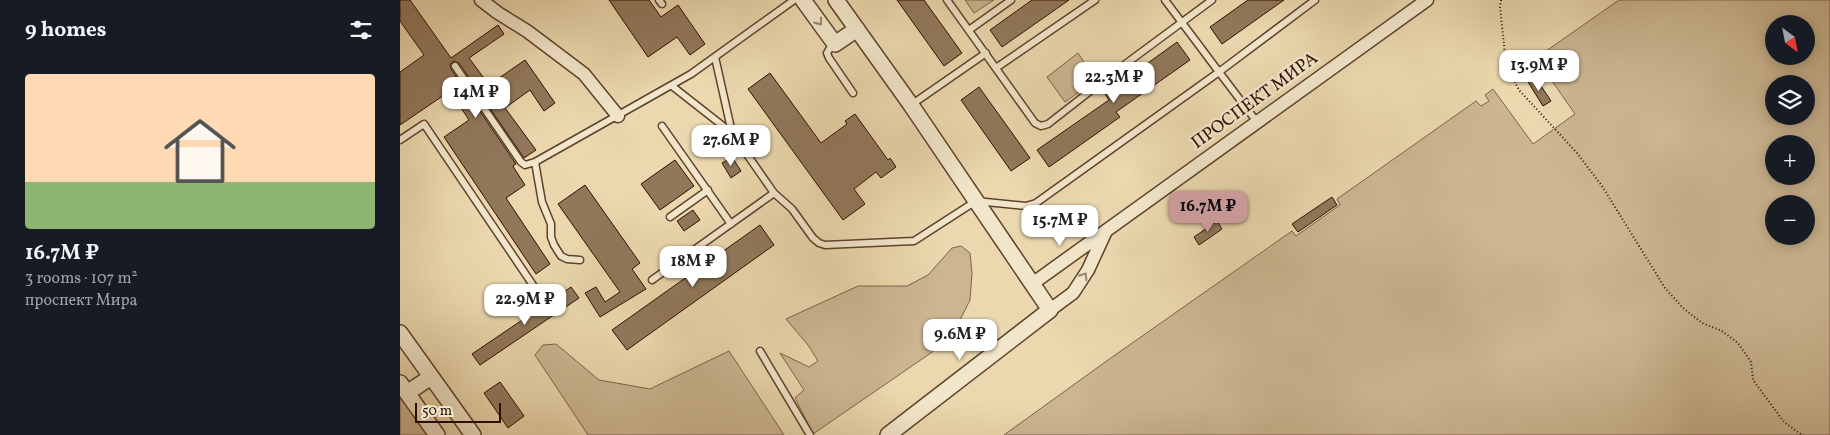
<!DOCTYPE html>
<meta charset="utf-8">
<style>
:root{--surface:#171b24;--page:#20242c;--text:#f1f3f6;--muted:#9ea1a6;--accent:#c59692}
body{margin:0;font-family:Vollkorn,serif;background:var(--page);color:var(--text);height:100vh;display:flex;flex-direction:column;font-size:19px;white-space:nowrap}
*{box-sizing:border-box;margin:0}
p{font-size:16px;color:var(--muted)}
.icon{flex:none;width:28px;height:28px;fill:none;stroke:currentColor;stroke-width:2;stroke-linecap:round;stroke-linejoin:round}
.map{position:relative;flex:1;overflow:hidden}
.side{display:flex;flex-direction:column;background:var(--surface);width:400px}
.side>*{flex:none}
.needle{width:32px;rotate:148deg}
.controls{position:absolute;left:1365px;top:15px;display:grid;gap:10px}
.controls a{display:grid;place-items:center;width:50px;height:50px;border-radius:50%;background:var(--surface);box-shadow:0 2px 12px #0003;font-size:25px}
.scale{position:absolute;left:15px;bottom:12px;width:86px;box-sizing:border-box;padding-left:5px;border:2px solid #2f0f02;border-top:0;font-size:14px;line-height:18px;white-space:nowrap;color:#2f0f02;-webkit-text-stroke:4px #f2e6ca;paint-order:stroke}
.price{position:absolute;translate:-50% -42px;padding:0 11px;border-radius:10px;background:#fff;color:#222;font-size:16px;line-height:32px;filter:drop-shadow(0 1px 2px #0008)}
.price::after{content:'';position:absolute;left:50%;top:30px;width:15px;height:11px;margin-left:-8px;background:inherit;clip-path:polygon(0 0,100% 0,50% 100%)}
.price.on{background:var(--accent);color:#111}
ul{padding:0;list-style:none}
li{display:grid;align-content:center;gap:10px;height:265px;padding:0 25px}
li span{display:grid;place-items:center;height:155px;border-radius:5px;color:#555}
li>.icon{margin-inline-start:auto}
span .icon{width:90px;height:90px;fill:#fffc;stroke-width:1}
li b{font-size:21px}
h2{display:flex;justify-content:space-between;align-items:center;height:60px;padding:0 25px;font-size:21px}
main{display:flex;flex:1;min-height:0}
.map>svg:first-child{display:block}
</style>
<main>
<section class="side">
<h2>9 homes<svg class="icon" aria-label="filters" viewBox="0 0 24 24"><path d="M4 7h16M4 17h16"/><circle cx="9" cy="7" r="2"/><circle cx="15" cy="17" r="2"/></svg></h2>
<ul>
<li><span style="background:linear-gradient(#ffd9b3 70%,#8fb573 0)"><svg class="icon" aria-label="home" viewBox="0 0 24 24"><path d="M3 11l9-7 9 7M6 9v11h12V9"/></svg></span><div><b>16.7M ₽</b><p>3 rooms · 107 m²</p><p>проспект Мира</p></div></li>
</ul>
</section>
<div class="map">
<svg width="1430" height="435" viewBox="0 0 1430 435">
<rect width="100%" height="100%" fill="#ebd8ae"/>
<filter id="stains"><feTurbulence type="fractalNoise" baseFrequency=".004" numOctaves="4"/><feColorMatrix values="0 0 0 0 .2 0 0 0 0 .09 0 0 0 0 .02 0 0 0 .5 -.17"/></filter>
<radialGradient id="worn" r=".72"><stop offset=".6" stop-color="#630" stop-opacity="0"/><stop offset="1" stop-color="#630" stop-opacity=".3"/></radialGradient>
<!-- green -->
<path fill="#cbb691" stroke="#7d624a" fill-rule="evenodd" d="M565,0H594L574,13Z
M1219,0H1430V435H604L708,360L892,231L896,236L940,205L937,199L1076,101L1081,106L1089,101L1085,95L1093,89L1133,144L1175,114L1136,58ZM1374,24H1406V56H1374ZM1374,84H1406V116H1374ZM1374,144H1406V176H1374ZM1374,204H1406V236H1374Z
M678,53L696,80L665,102L647,77Z
M561,246L570,253L572,273L570,300L558,324L541,346L413,434L395,398L404,390L380,353L409,367L418,361L408,345L386,319L458,286H507L528,275L552,248Z
M156,344L199,380L250,389L329,351L384,435H188L135,355L143,345Z
M0,391L31,435H0Z"/>
<!-- building -->
<path fill="#91785b" stroke="#2f0f02" d="M0,0H10L51,58L98,25L104,34L69,58L89,85L125,60L155,103L144,111L130,90L105,108L136,150L124,158L59,63L54,61L50,64L51,69L116,164L113,166L114,168L125,185L106,198L150,264L136,274L44,137L69,120L50,91L0,125V72L24,55L0,21Z
M209,0H249L261,17L278,5L305,44L290,55L277,37L248,57Z
M497,0H524L562,53L544,66Z
M632,0H669L602,47L590,30Z
M848,0H884L822,44L810,27Z
M777,42L790,60L716,112L720,117L649,167L637,150L709,100L705,94Z
M370,73L421,143L447,124L445,121L455,114L488,160L490,158L496,167L481,178L476,172L454,189L465,204L443,220L348,89Z
M1135,77L1151,101L1143,106L1128,82Z
M579,87L630,158L611,171L561,100Z
M332,157L341,171L331,178L322,163Z
M275,160L294,186L260,210L241,184Z
M185,185L240,263L232,269L246,289L200,317L185,293L196,287L205,302L220,292L158,204Z
M932,197L937,205L898,232L892,224Z
M293,210L300,220L284,231L277,221Z
M817,221L822,229L799,245L794,237Z
M360,225L374,245L227,350L212,330Z
M171,287L179,298L80,365L72,354Z
M100,382L124,416L108,428L84,393Z"/>
<g fill="none" stroke-linecap="round" stroke-linejoin="round">
<!-- service casing -->
<g stroke="#5e412d" stroke-width="9">
<path id="service" d="M259,0L262,4
M547,0L635,123L641,126L648,124L716,71L812,0
M765,0L819,72L915,0
M569,30L611,0
M434,45L430,48L427,53L429,58L453,93
M315,57L332,133L374,193L392,209L413,238L419,243L425,245L514,241L576,201L626,206L636,203L819,72L857,122
M55,66L121,162L125,165L135,162
M596,68L695,0
M272,86L332,133
M511,105L586,53
M262,126L331,224
M0,140L24,124L141,297
M270,217L308,190
M180,260L167,259L161,256L154,245L151,237V224L142,202L135,162L291,74L394,0
M252,280L374,193
M360,351L410,435"/>
</g>
<!-- minor casing -->
<g stroke="#5e412d" stroke-width="15">
<path id="minor" d="M81,0L98,13L127,31L184,74L218,116
M632,284L1027,0
M650,310L673,293L688,270L705,233"/>
</g>
<!-- tertiary casing -->
<g stroke="#5e412d" stroke-width="18">
<path id="tertiary" d="M403,0L435,44L457,29
M436,0L511,105L650,310L488,435
M0,333L73,435
M0,383L37,435
M7,393L31,377"/>
</g>
<!-- path -->
<path stroke="#2f0f02" stroke-width="2" stroke-dasharray="1 2.5" stroke-linecap="butt" d="M1101,0L1100,7L1106,64L1119,90L1177,153L1202,186L1265,288L1283,308L1302,323L1322,331L1338,343L1351,362L1353,380L1384,422L1402,435"/>
<!-- service -->
<use href="#service" stroke="#f2e6ca" stroke-width="6"/>
<!-- minor -->
<use href="#minor" stroke="#f2e6ca" stroke-width="12"/>
<!-- tertiary -->
<use href="#tertiary" stroke="#f2e6ca" stroke-width="15"/>
</g>
<!-- one-way arrows -->
<defs><path id="oneway-chevron" d="M-2-3.5L2.5 0L-2 3.5" fill="none" stroke-width="1.6" stroke-linecap="round" stroke-linejoin="round" transform="scale(1.25)"/></defs>
<g stroke="#9a8570">
<use href="#oneway-chevron" transform="translate(419 22) rotate(54)"/>
<use href="#oneway-chevron" transform="translate(684 276) rotate(-58)"/>
</g>
<g text-anchor="middle" dominant-baseline="central" stroke-width="5" stroke-linejoin="round" paint-order="stroke">
<!-- street labels -->
<g font-size="18" fill="#2f0f02" stroke="#f2e6ca">
<text transform="translate(855 101) rotate(-36)">ПРОСПЕКТ МИРА</text>
</g>
</g>
<rect width="100%" height="100%" filter="url(#stains)"/>
<rect width="100%" height="100%" fill="url(#worn)"/>
</svg>
<div class="controls">
<a><svg class="needle" viewBox="-14 -14 28 28"><path d="M0-13l5 13h-10z" fill="#e53935"/><path d="M0 13l5-13h-10z" fill="#9ea1a6"/></svg></a>
<a><svg class="icon" aria-label="layers" viewBox="0 0 24 24"><path d="M12 4l9 5-9 5-9-5zM3 14l9 5 9-5"/></svg></a>
<a>+</a>
<a>−</a>
</div>
<div class="scale">50 m</div>
<b class="price" style="left:1139px;top:92px">13.9M ₽</b>
<b class="price" style="left:714px;top:104px">22.3M ₽</b>
<b class="price" style="left:76px;top:119px">14M ₽</b>
<b class="price" style="left:331px;top:167px">27.6M ₽</b>
<b class="price on" style="left:808px;top:233px">16.7M ₽</b>
<b class="price" style="left:660px;top:247px">15.7M ₽</b>
<b class="price" style="left:293px;top:288px">18M ₽</b>
<b class="price" style="left:125px;top:326px">22.9M ₽</b>
<b class="price" style="left:560px;top:361px">9.6M ₽</b>
</div>
</main>
